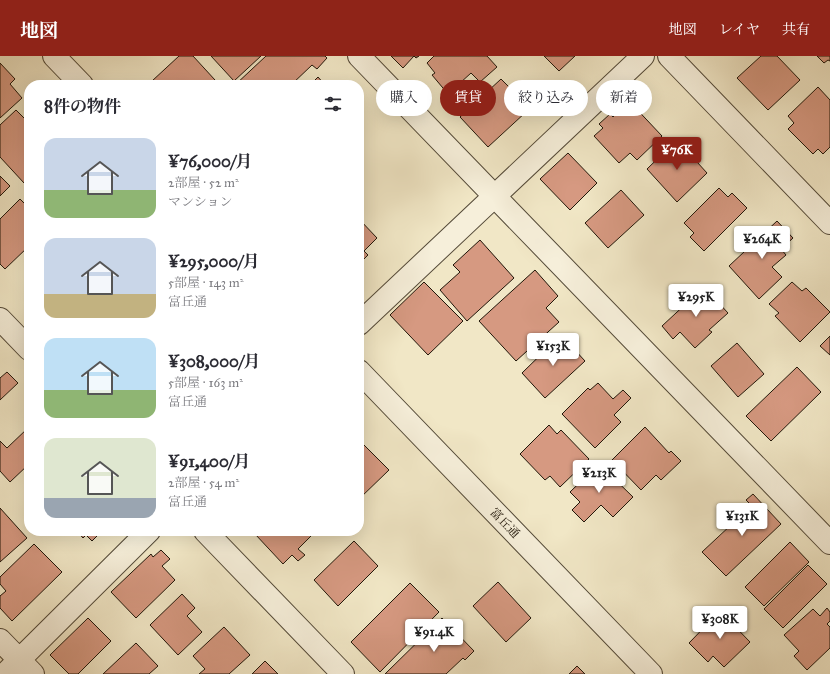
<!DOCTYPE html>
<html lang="ja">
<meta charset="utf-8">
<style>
:root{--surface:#fff;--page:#f7f7f7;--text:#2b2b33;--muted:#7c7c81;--accent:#8f2418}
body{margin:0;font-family:"IM FELL Great Primer","Noto Serif JP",serif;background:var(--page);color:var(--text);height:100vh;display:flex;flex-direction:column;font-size:15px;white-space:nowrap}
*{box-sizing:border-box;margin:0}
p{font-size:13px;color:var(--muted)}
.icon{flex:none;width:22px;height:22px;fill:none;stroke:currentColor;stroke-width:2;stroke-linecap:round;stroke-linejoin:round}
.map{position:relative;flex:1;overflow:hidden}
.sheet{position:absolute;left:24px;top:24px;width:340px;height:456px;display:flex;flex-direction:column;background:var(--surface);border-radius:16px;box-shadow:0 4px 16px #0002}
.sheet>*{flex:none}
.hud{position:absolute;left:376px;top:24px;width:380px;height:36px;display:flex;gap:8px}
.price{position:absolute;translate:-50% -34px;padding:0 9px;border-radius:4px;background:#fff;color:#222;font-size:13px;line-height:26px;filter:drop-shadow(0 1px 2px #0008)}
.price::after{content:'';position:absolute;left:50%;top:24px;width:12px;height:9px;margin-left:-6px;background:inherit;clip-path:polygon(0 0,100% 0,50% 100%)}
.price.current{background:var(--accent);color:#fff}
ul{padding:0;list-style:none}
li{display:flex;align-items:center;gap:12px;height:100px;padding:0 20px}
li span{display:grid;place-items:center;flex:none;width:112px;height:80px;border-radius:12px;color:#555}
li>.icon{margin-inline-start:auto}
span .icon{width:48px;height:48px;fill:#fffc;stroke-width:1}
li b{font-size:17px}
h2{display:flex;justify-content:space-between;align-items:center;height:48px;padding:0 20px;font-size:17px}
.pill{padding:0 14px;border-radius:18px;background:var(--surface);box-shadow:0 4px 16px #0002;font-size:14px;line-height:36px}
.pill.current{background:var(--accent);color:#fff}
header{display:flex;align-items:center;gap:24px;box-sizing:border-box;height:56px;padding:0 20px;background:var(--accent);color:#fff}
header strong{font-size:19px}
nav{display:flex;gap:22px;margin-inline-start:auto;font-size:14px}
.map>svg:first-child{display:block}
</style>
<header>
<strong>地図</strong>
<nav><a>地図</a><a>レイヤ</a><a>共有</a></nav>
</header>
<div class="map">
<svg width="830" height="618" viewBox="0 0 830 618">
<rect width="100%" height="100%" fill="#f1e7c6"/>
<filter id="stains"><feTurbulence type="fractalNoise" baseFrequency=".005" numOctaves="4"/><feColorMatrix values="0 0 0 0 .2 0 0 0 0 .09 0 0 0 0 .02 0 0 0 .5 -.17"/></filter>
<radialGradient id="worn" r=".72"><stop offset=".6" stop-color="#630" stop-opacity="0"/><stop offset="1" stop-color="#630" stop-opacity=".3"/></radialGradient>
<!-- building -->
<path fill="#d69981" stroke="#201609" d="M179,0H193L215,24L209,29H155L152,25Z
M211,0H261L234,25Z
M266,0H325L327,2L317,13L312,9L291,29H235Z
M391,0H419L416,2L414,0L403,12Z
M434,0H487L497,11L480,26L471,17L448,38L432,19L435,17L427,7Z
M544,0H575L559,15Z
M761,0H777L800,24L768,54L737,22Z
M817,0H830V5L828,4L824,7Z
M0,7L15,23L10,28L22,42L0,62Z
M318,21L325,29H310Z
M501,23L511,33L507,36L526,56L488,91L460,61Z
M818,31L830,44V91L823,98L818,93L813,98L788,73L794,67L788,60Z
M629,45L662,80L637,104L630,97L619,107L594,80L603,72L599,68L610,58L613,61Z
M16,54L24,62L29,58V122L24,127L0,101V69Z
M677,84L707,117L677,146L647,113Z
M568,97L597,127L570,154L540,123Z
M0,120L10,130L0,140Z
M719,132L728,141L732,137L747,152L704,195L690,181L694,177L684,167Z
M621,134L644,159L608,192L585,167Z
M20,143L29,152V190L5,213L0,208V163Z
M359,163L377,182L364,195L368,199L359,208Z
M777,165L793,182L781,193L786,199L772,211L782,221L759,243L729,210Z
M480,184L514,222L467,265L440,234L460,216L453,209Z
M535,214L558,240L546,252L559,266L516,305L479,265Z
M424,226L463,265L428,299L390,259Z
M792,226L802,235L806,232L830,256L800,286L775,260L779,257L769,248Z
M704,231L728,257L709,274L712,276L695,292L680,276L673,283L662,270Z
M561,279L585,305L545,342L522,317Z
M830,280V299L820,290Z
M737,287L764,318L738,341L711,310Z
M797,311L821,336L771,385L746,360Z
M7,316L18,327L0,344V322Z
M598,327L613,343L623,334L631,342L614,359L621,366L595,392L562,358L588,332L590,334Z
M549,369L557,378L561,374L589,403L560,431L550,420L545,424L520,398Z
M29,371V408L10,426L0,415V385L7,392Z
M645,371L669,397L671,395L681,405L661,424L656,419L641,434L612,404Z
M359,384L389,414L359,443Z
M599,408L633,441L613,461L601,449L584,466L572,454L580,446L570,436Z
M753,438L781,468L726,520L702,496L747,454L745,451L749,447L746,444Z
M0,452L27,482L0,506Z
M77,475H102L92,485L86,479L83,482Z
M258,475H316L298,493L305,499L298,505L292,499L283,508L255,478Z
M354,485L378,510L338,550L314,524Z
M790,486L809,506L764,550L745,531Z
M34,488L62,516L12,565L0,552V540L6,535L0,528V521Z
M161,494L170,503L162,510L175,524L136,562L111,536L151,498L153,501Z
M808,509L827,528L783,572L764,553Z
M498,526L531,562L506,586L473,550Z
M410,527L439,556L380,616L351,586Z
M182,538L195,552L187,560L202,576L178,599L150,569Z
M827,552L830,556V565L827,568L830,571V592L807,614L794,600L799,595L784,579L813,553L820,560Z
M720,555L750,586L724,611L713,600L708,606L689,587Z
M88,562L111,585L78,618H69L50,599Z
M442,562L474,595L465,604L463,602L446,618H385Z
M224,571L250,599L229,618H199L205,613L193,600Z
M136,587L158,610L149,618H103Z
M265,605L278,618H252Z
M577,610L585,618H569Z"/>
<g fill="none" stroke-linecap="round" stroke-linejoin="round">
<!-- minor casing -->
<g stroke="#544a38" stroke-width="24">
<path id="minor" d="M359,0L830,487
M669,0L830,167
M0,263L29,293
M359,268L643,0
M205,475L343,618
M0,584L33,618
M5,618L149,475"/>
</g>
<!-- tertiary casing -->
<g stroke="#544a38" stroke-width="24">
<path id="tertiary" d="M54,0L82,29
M359,315L651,618"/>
</g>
<!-- minor -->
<use href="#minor" stroke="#f6efda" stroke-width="22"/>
<!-- tertiary -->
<use href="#tertiary" stroke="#f6efda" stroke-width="22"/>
</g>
<g text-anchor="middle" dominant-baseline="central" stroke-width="3" stroke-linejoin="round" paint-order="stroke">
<!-- street labels -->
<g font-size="12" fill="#201609" stroke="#f6efda">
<text transform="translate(505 467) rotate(46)">富丘通</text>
</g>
</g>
<rect width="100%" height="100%" filter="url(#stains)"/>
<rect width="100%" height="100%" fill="url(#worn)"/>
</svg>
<b class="price current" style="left:677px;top:115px">¥76K</b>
<b class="price" style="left:762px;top:204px">¥264K</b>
<b class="price" style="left:696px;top:262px">¥295K</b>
<b class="price" style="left:553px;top:311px">¥153K</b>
<b class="price" style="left:599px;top:438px">¥213K</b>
<b class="price" style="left:742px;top:481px">¥131K</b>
<b class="price" style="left:720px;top:584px">¥308K</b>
<b class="price" style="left:434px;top:597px">¥91.4K</b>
<div class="hud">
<a class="pill">購入</a>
<a class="pill current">賃貸</a>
<a class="pill">絞り込み</a>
<a class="pill">新着</a>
</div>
<section class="sheet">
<h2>8件の物件<svg class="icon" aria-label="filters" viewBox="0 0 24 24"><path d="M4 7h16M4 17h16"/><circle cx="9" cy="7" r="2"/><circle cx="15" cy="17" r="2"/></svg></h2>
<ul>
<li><span style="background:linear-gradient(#c9d6e8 65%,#8fb573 0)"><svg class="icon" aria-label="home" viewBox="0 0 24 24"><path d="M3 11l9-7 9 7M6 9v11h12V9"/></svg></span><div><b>¥76,000/月</b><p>2部屋 · 52 m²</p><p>マンション</p></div></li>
<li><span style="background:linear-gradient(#c9d6e8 70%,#c2b280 0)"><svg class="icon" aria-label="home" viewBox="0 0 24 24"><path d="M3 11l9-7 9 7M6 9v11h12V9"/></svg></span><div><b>¥295,000/月</b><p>5部屋 · 143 m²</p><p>富丘通</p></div></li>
<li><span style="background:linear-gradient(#bfe0f5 65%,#8fb573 0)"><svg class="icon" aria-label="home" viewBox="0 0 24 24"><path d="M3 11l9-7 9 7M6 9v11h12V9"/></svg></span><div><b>¥308,000/月</b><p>5部屋 · 163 m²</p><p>富丘通</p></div></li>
<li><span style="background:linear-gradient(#dfe7d0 75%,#9aa5b1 0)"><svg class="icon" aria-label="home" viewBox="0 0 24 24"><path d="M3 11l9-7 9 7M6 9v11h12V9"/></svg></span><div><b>¥91,400/月</b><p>2部屋 · 54 m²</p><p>富丘通</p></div></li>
</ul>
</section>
</div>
